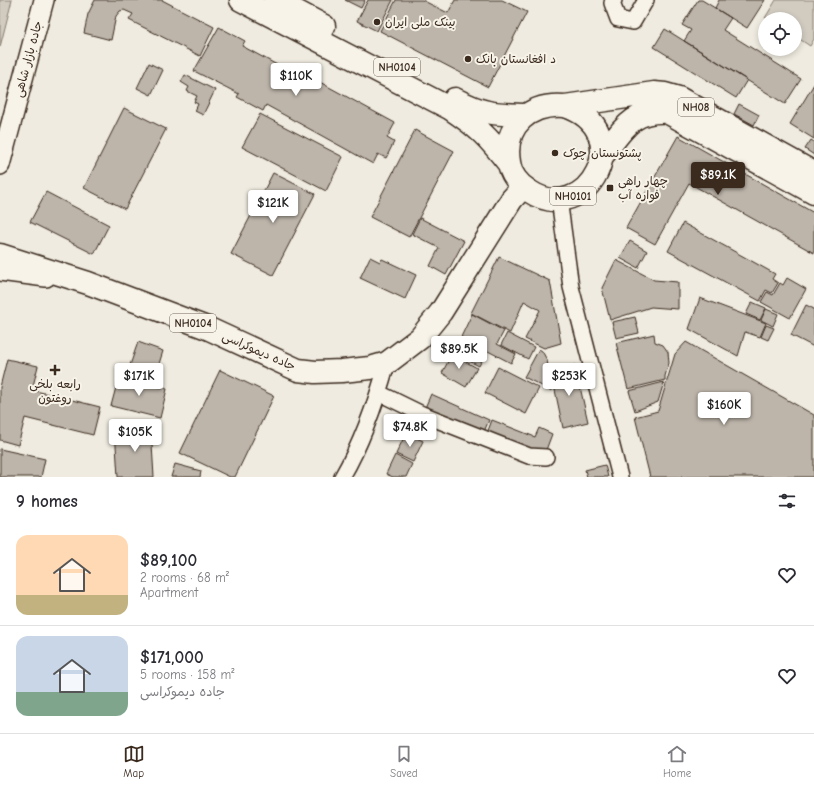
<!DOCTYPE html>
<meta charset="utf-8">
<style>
:root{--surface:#fff;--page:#f7f7f7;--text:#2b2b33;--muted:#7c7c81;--line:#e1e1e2;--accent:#3b2a1e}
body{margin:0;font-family:"Comic Neue","Playpen Sans Arabic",sans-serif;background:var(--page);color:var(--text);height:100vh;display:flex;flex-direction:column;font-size:15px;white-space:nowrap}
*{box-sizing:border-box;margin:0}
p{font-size:13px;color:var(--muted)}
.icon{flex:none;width:22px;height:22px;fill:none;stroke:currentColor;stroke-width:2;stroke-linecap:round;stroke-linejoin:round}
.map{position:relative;height:477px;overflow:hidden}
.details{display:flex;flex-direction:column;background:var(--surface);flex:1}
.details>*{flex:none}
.tools{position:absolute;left:758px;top:12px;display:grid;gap:8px}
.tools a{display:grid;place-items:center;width:44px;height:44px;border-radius:50%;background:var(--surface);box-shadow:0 2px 6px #0003;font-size:20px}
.price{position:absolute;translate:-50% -34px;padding:0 9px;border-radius:4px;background:#fff;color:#222;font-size:13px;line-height:26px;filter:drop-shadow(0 1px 2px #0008)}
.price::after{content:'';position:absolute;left:50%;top:24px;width:12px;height:9px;margin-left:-6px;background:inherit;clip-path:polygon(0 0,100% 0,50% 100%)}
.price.current{background:var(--accent);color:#fff}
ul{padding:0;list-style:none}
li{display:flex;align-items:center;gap:12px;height:100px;padding:0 16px}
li+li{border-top:1px solid var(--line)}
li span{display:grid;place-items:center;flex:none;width:112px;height:80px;border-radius:12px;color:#555}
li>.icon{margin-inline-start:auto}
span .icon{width:48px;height:48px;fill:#fffc;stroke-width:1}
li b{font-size:17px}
h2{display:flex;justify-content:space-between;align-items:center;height:48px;padding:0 16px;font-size:17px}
.dock{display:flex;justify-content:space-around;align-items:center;height:56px;border-top:1px solid var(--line);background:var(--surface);font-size:11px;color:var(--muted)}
.dock a{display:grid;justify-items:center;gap:2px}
.dock .current{color:var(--accent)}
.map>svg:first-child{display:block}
</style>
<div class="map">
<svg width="814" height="477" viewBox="0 0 814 477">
<rect width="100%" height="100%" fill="#efebe0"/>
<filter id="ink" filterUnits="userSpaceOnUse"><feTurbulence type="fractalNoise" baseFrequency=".025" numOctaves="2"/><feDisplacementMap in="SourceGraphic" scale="8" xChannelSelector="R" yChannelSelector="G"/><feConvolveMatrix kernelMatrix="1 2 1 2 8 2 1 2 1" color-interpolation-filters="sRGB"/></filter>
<g filter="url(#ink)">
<!-- green -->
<path fill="#d1cbc0" stroke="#867a6f" d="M0,0H12L0,47Z
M776,0H814V39L810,46L795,36V19L765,18Z"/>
<!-- building -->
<path fill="#bdb5aa" stroke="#3b2a1e" d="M95,0H162L214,27L200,56L129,20L133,14L124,10L120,11L116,16L111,40L84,33L88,14Z
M345,0H365L361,8Z
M368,0H393L377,31L357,21Z
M396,0H422L448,13L455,0H502L527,12L488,87L380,31Z
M698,0H702L731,18L723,30L801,79L785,104L684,41L691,30L682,25Z
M719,0H765L747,28L715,8Z
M219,27L245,41L242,46L303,79L305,74L395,123L387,138L394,142L386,158L378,154L373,164L266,105L263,111L237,97L239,94L194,71Z
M665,29L747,80L736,98L654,47Z
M149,63L163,70L151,95L137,88Z
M185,75L215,90L203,115L195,111L198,104L194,102L197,96L187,91L189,87L181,82Z
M814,84V139L790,124Z
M739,104L759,115L754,125L734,114Z
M124,108L166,129L125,209L84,188Z
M260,114L343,157L326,191L242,147Z
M415,130L454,151L409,237L370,217Z
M678,136L814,213V253L689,183L655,244L626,228Z
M811,140L814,142V155L805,149Z
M273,173L315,194L273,275L231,254Z
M46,192L109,225L94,254L30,222Z
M420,218L464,241L446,275L430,266L439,248L412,234Z
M683,223L775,274L772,279L778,283L772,293L766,290L760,301L668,251Z
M630,241L647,251L638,268L620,258Z
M370,257L380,262L382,259L416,275L405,299L360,278Z
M499,257L550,281L561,343L544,348L525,339L540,310L524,301L510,333L471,313Z
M616,260L654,280L678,282V309L651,307L610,320L602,288Z
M787,278L806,289L790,318L761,302L767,292L773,295L780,283L783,285Z
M700,298L766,323L760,337L745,332L738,356L689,329Z
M752,302L766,308L760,320L746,314Z
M806,305L814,309V347L791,335Z
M766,309L778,314L773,326L761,320Z
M472,314L504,331L497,344L516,354L511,363L461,337Z
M635,317L639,333L616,338L612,322Z
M766,325L774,328L768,340L761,337Z
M507,333L534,347L528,359L501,345Z
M654,334L655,342L663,345L668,352L669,363L665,376V380L628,389L616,343Z
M460,339L486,352L479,366L453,353Z
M138,342L163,351L153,383L127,374Z
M686,342L814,415V477H650L635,417L658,411L675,354Z
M539,349L542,351L547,360L552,391L524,377Z
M452,354L477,368L466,387L442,373Z
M7,359L38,366L32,390L100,407L93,435L25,418L18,445L0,440V387Z
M575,365L588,422L563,428L551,371Z
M498,367L539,388L526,414L485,393Z
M220,370L274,396L235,477H230L180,453Z
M119,376L167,389L160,418L111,406Z
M664,382L658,402L635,411L629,391Z
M431,394L489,420L482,436L424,410Z
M492,420L535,437L539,428L552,434L546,450L534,454L486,436Z
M151,428L154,477H118L115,430Z
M406,433L423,441L413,462L396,454Z
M0,449L45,459L41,477H0Z
M395,455L412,464L406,477H393L386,474Z
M175,464L201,471L200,477H171Z
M605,465L608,477H587L585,470Z"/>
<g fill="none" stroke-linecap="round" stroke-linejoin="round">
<!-- minor casing -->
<g stroke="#3b2a1e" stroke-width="18">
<path id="minor" d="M614,0L612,3L618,19L633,22L646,0
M559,199L571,287L620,477
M379,393L422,414L529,456L546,457
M342,477C363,441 376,403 387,363"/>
</g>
<!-- major casing -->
<g stroke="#3b2a1e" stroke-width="22">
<path id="major" d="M0,165L44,0
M0,271L46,277"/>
</g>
<!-- highway casing -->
<g stroke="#3b2a1e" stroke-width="25">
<path id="highway" d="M241,0L451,109C478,127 489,138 509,164
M275,0L324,26
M455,99C484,114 493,114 525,115
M565,106C640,130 587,230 529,191C519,185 510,174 509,162C503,125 530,103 565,106L654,93L665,94L679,98L814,173
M603,155C623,130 631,110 667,112L814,193
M0,255L88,283L207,328L298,370L315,372L342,371L370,368L387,363L420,338L441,312L512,199L523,187"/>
</g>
<!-- minor -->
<use href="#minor" stroke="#f7f3e8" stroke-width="15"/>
<!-- major -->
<use href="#major" stroke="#f7f3e8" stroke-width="19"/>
<!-- highway -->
<use href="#highway" stroke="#f7f3e8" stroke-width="22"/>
</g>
</g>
<!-- markers -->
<g fill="#3b2a1e" stroke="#f7f3e8" stroke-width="1.5">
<circle cx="377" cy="22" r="4"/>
<circle cx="468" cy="59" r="4"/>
<circle cx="555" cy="153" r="4"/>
<rect x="606" y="184" width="8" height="8" rx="2"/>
<path d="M53 364h4v4h4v4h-4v4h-4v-4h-4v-4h4z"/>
</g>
<g text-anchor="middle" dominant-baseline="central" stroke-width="4" stroke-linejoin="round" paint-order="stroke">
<!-- shield labels -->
<g fill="#f7f3e8" stroke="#73665b" stroke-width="1">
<rect x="374" y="58" width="46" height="18" rx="3"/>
<rect x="678" y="98" width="36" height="18" rx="3"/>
<rect x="550" y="187" width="46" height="18" rx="3"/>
<rect x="170" y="314" width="46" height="18" rx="3"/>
</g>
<g font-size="11" font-weight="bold" fill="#3b2a1e">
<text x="397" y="67">NH0104</text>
<text x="696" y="107">NH08</text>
<text x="573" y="196">NH0101</text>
<text x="193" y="323">NH0104</text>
</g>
<!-- poi labels -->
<g font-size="12" fill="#3b2a1e" stroke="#f7f3e8" text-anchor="start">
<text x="385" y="22">بینک ملی ایران</text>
<text x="476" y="59">د افغانستان بانک</text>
<text x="563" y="153">پشتونستان چوک</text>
<text x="618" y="181">چهار راهی<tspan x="618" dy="14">فواره آب</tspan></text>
<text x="55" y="384" text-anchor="middle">رابعه بلخی<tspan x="55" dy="14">روغتون</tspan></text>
</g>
<!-- street labels -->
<g font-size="12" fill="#3b2a1e" stroke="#f7f3e8">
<text transform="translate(28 59) rotate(-75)">جاده بازار شاهی</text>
<text transform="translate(259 351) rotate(24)">جاده دیموکراسی</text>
</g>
</g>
</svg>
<div class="tools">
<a><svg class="icon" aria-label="locate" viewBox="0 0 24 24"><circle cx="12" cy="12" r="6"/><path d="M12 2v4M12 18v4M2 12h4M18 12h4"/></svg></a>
</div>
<b class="price" style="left:296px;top:97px">$110K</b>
<b class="price current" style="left:718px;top:196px">$89.1K</b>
<b class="price" style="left:273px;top:224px">$121K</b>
<b class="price" style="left:459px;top:370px">$89.5K</b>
<b class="price" style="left:139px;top:397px">$171K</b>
<b class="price" style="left:569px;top:397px">$253K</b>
<b class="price" style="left:724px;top:426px">$160K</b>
<b class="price" style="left:410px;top:448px">$74.8K</b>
<b class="price" style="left:135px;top:453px">$105K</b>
</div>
<section class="details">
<h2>9 homes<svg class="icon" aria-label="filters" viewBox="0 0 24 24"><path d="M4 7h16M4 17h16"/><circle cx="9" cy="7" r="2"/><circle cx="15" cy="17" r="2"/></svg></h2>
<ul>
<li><span style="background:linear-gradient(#ffd9b3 75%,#c2b280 0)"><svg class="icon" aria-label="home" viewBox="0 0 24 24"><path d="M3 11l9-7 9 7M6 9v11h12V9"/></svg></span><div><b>$89,100</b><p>2 rooms · 68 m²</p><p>Apartment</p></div><svg class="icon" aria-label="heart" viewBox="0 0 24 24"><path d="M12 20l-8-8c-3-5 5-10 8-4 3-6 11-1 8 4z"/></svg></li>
<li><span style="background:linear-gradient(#c9d6e8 70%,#7fa58c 0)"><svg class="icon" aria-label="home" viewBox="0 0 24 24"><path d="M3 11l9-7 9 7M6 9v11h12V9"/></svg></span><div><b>$171,000</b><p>5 rooms · 158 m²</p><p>جاده دیموکراسی</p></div><svg class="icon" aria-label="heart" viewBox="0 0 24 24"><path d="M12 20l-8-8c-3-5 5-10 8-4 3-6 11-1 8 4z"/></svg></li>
</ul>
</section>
<nav class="dock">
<a class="current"><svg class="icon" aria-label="map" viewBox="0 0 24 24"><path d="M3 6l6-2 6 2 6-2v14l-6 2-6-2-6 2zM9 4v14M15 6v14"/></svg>Map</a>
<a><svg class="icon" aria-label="saved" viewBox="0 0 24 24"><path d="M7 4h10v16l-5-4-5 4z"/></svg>Saved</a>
<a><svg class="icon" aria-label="home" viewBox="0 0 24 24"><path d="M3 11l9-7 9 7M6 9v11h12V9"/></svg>Home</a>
</nav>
